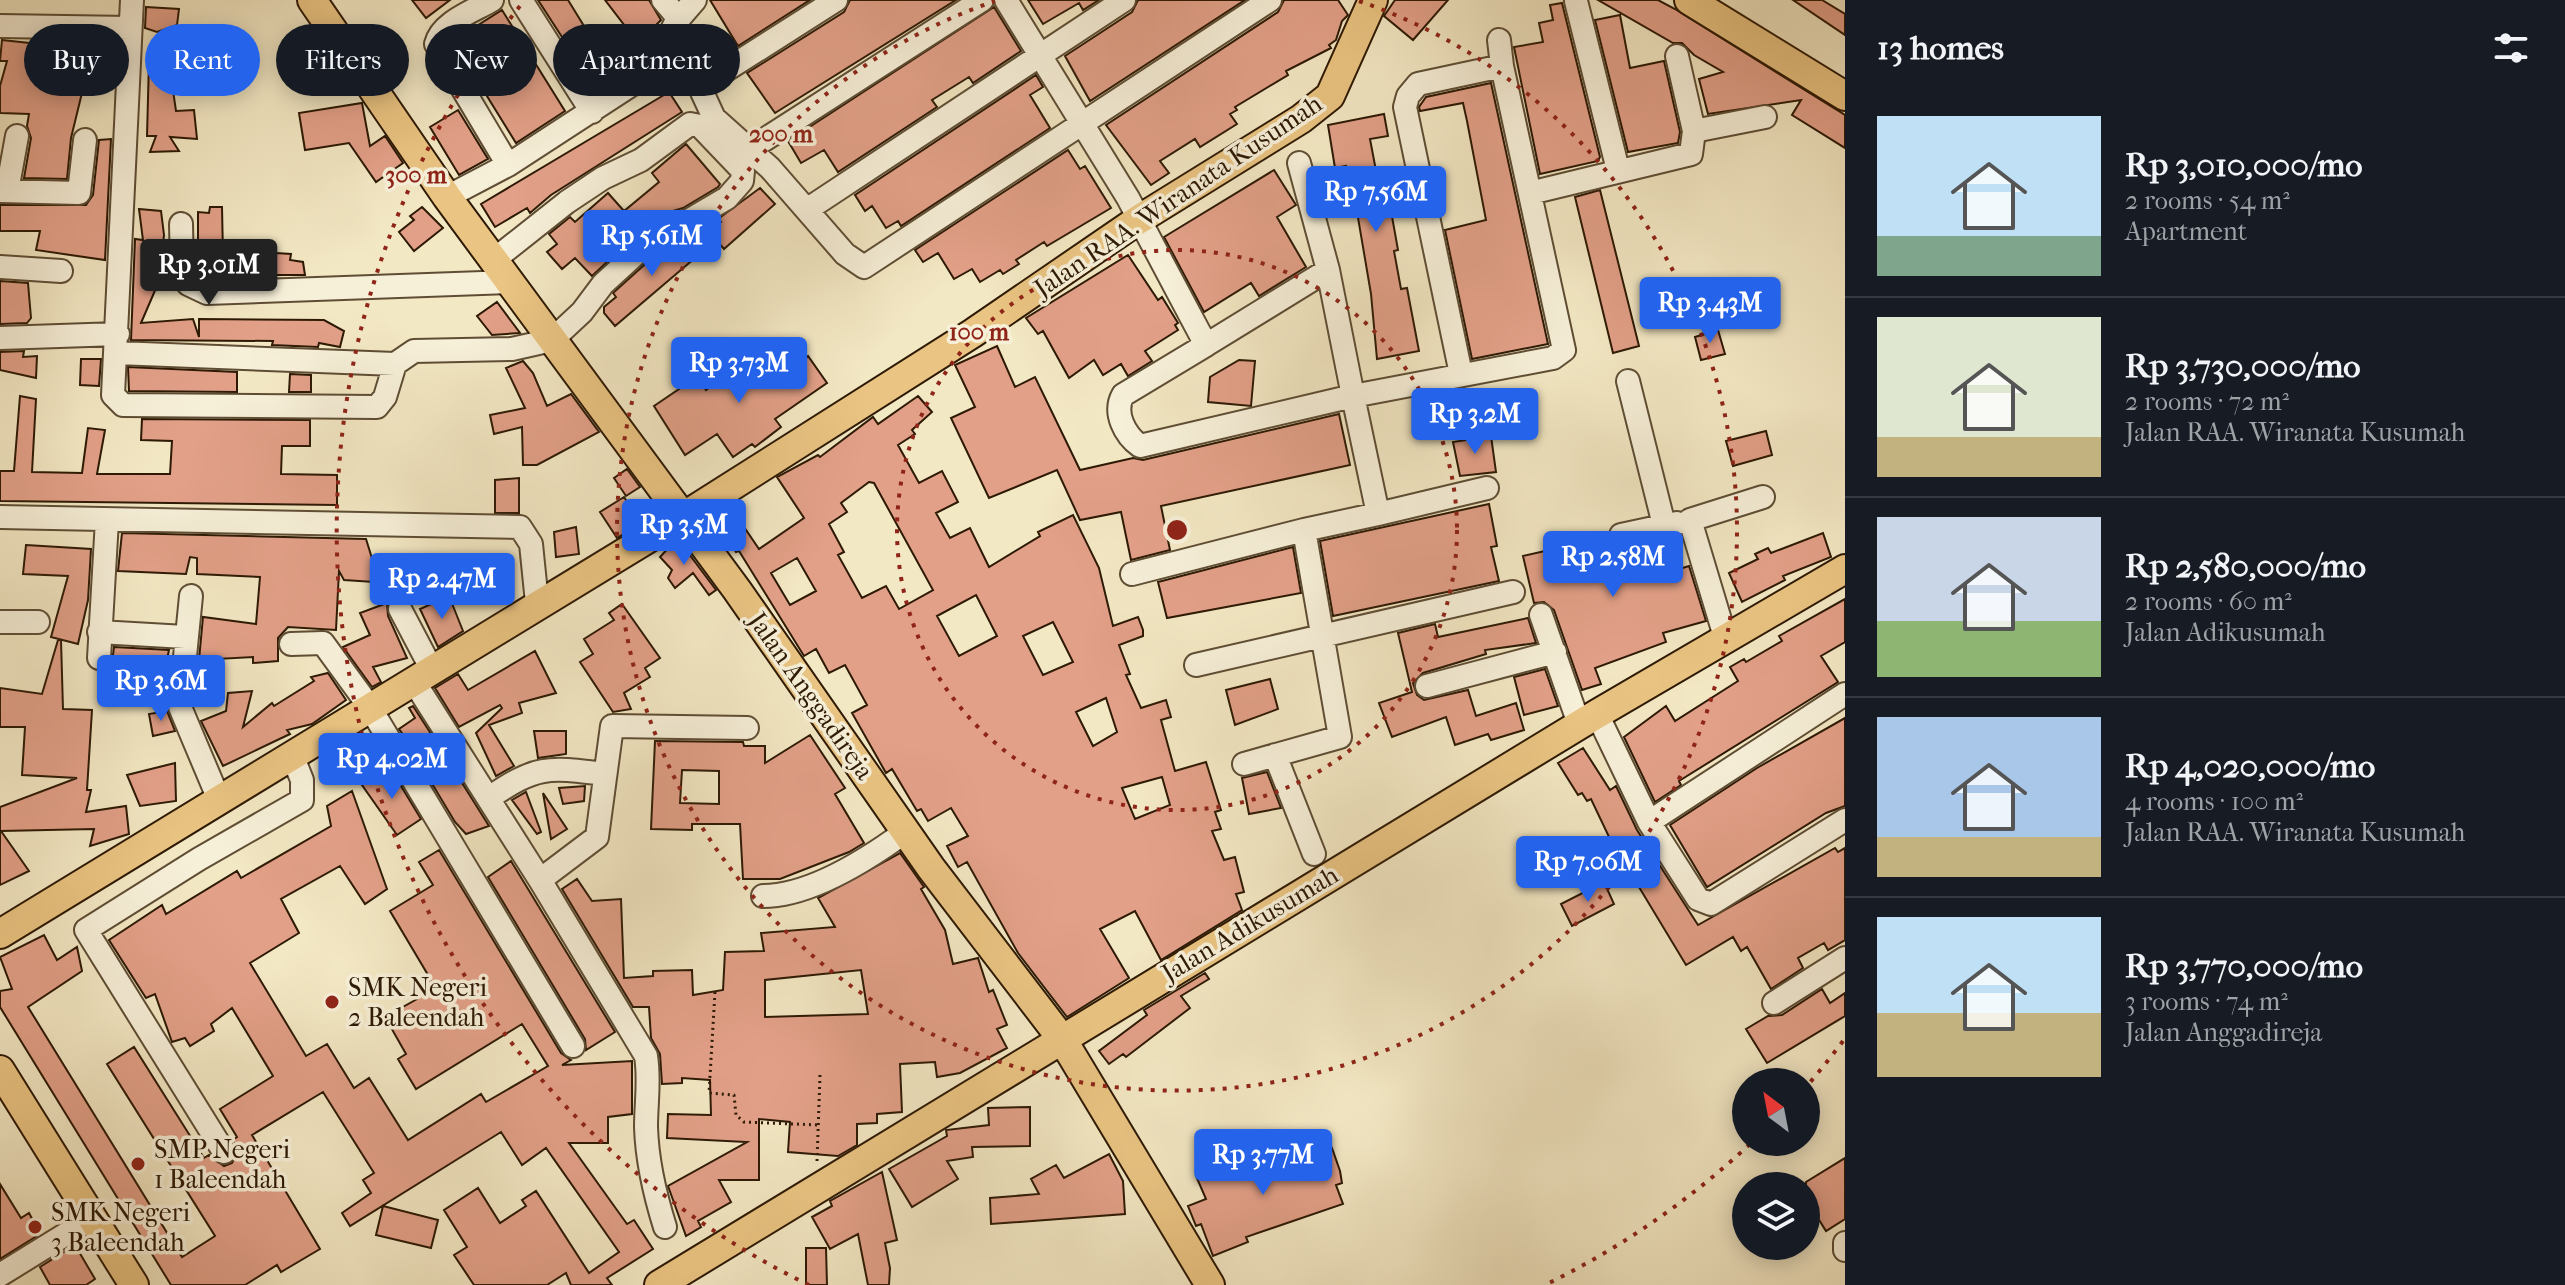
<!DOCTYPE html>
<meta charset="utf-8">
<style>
:root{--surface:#171b24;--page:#242831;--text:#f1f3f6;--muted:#9ea1a6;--line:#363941;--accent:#2563eb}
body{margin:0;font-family:"IM FELL French Canon",serif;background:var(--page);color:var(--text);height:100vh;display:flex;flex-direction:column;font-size:30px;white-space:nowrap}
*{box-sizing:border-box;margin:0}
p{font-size:26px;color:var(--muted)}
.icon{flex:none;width:44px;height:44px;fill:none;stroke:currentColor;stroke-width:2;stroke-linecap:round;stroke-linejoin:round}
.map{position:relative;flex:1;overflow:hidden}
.side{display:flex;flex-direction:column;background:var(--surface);width:720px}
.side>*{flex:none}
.guide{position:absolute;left:24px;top:24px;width:760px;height:72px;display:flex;gap:16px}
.needle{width:52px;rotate:328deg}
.tools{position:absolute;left:1732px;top:1068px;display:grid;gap:16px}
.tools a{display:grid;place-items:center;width:88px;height:88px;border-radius:50%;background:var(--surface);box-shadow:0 4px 20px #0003;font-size:40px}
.price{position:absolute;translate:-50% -68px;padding:0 18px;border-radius:8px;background:var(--accent);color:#fff;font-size:26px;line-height:52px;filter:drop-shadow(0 2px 4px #0008)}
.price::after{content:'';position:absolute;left:50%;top:48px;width:24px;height:18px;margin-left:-12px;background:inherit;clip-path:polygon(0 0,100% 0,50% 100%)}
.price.selected{background:#222;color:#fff}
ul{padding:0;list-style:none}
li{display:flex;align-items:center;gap:24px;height:200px;padding:0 32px}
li+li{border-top:2px solid var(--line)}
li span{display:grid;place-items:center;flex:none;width:224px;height:160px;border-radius:0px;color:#555}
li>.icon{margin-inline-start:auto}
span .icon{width:96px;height:96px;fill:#fffc;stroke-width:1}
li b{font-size:34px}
h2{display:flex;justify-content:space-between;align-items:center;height:96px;padding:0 32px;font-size:34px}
.tag{padding:0 28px;border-radius:36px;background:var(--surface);box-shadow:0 4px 20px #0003;font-size:28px;line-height:72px}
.tag.selected{background:var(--accent);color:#fff}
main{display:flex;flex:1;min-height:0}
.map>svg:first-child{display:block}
</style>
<main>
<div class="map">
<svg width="1845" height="1285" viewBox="0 0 1845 1285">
<rect width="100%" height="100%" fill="#f3e8c4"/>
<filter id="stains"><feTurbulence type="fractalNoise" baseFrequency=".0025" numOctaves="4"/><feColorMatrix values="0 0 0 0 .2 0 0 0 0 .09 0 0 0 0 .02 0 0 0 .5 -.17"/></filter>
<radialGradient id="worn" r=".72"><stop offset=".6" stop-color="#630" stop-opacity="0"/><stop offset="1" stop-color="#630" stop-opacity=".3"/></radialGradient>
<!-- building -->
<path fill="#e2a088" stroke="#2d1904" stroke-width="2" fill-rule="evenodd" d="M412,0H450L426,18Z
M538,0H568L616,78L600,89L591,75L588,77Z
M605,0H649L661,20L638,43Z
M710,0H810L738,46Z
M850,0H956L775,113L747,73L844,12Z
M1028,0H1099L1083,10L1079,3L1043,24Z
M1138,0H1245L1090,101L1065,56L1132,12Z
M1284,0H1338L1348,15L1342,21L1336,40L1329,45L1331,48L1286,71L1288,75L1235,107L1237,110L1230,114L1237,124L1200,147L1195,139L1160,161L1169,173L1151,185L1106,125L1278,12Z
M1395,0H1448L1413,40L1384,16Z
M1598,0H1658L1675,9L1845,115V148L1792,115L1801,100L1708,114L1699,79L1723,72L1694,55L1682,43H1673Z
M1793,0H1822L1845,14V35Z
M1562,3L1600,157L1598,161L1540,174L1514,47L1543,42L1539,23L1553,20L1550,5Z
M146,7L179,9L177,25L157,32L145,28Z
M994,7L1021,51L973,83L969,77L932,100L937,107L838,172L824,150L801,163L788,141Z
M502,10L565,111L516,143L453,41Z
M1620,15L1630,68L1664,61L1680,132L1678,143L1628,152L1595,20Z
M2,40L39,44L116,42L113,58L90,60L71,138L67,179L24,178L31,138L27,126L29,114L0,113V86L7,61H0Z
M324,47L343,77L312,87L302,54Z
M149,61L169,63L176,111L194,110L197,139L170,137L179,151L150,152L156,136H147Z
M1036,75L1043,87L1030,95L1050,128L901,226L898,221L886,228L872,206L865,211L855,195Z
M1491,83L1548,344L1472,359L1445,230L1486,220L1467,121L1463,103L1420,111L1419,107L1426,97Z
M669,92L682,112L551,195L530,213L527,208L495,227L481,204Z
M362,103L370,146L385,136L403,163L376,182L349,143L305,150L299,113Z
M458,110L488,159L459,175L430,127Z
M1384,114L1388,136L1370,139L1377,176L1381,175L1385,194H1388L1398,250L1394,251L1401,289L1407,288L1419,351L1377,359L1371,294L1355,200L1346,166L1335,168L1328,125Z
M111,139L105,260L36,250L40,231H0V205H86L93,195L99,140Z
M686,144L720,184L718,187L683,208L656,216L592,276L575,258L562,269L547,252L557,244L549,234L570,217L575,222L608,193L624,211L659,182L652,173Z
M1068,150L1080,169L1085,166L1111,208L1047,246L1044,242L1016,260L1019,264L1003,274L1000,270L980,282L972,269L954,279L938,253L923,262L915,250Z
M1274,170L1296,205L1277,217L1306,267L1259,296L1251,283L1204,312L1164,237Z
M760,188L775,204L724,249L710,233L721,222L718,219Z
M1600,190L1639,346L1613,353L1575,197Z
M210,207H222L223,255L239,256V261L274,264L276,253L291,254L290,260L303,262L305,275H208L209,246H198V212L209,213Z
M422,207L443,228L414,251L399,232L414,220L410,216Z
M139,209L161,211L164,235L160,272H163L141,323L193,319L199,337V319L324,320L344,331L340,347L319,343L318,347L272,345L273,341L131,340L135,239L143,240Z
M689,235L702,252L615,326L604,313V307L616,297L613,293L672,240Z
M1128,255L1158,300L1162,297L1178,323L1175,325L1178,330L1145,351L1152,361L1128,376L1121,364L1103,375L1094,360L1069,378L1043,331L1038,334L1026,318Z
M0,281L28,283L31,318L27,323L0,324Z
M497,302L520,333L492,335L477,316Z
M1718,330L1725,354L1701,360L1695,337Z
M997,346L1015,387L1035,377L1080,470L1133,458L1143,460L1339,414L1350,465L1161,506L1170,550L1131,560L1121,512L1080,520L1057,470L989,498L951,418L975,407L955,365Z
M24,351L23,357L37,356L36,378L0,370V352Z
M777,351L792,368L808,356L827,383L775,419L781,427L755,447L752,444L733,457L717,434L685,455L654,406L697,377L706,390L735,368L743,378Z
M81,359H101L99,386L80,385Z
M1239,360L1255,361L1251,406L1208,402L1210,377Z
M523,361L533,373L547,406L571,394L599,432L537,465H523L522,427L494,434L490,415L525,408L506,368Z
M128,367L237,372V392L129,391Z
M290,374L311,375V392H289Z
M20,396L36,399L32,472L82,473L88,428L105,430L97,474H170L172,441L141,440L142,419L310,420V446H282L281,474L337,475V505L0,501V471H14Z
M918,396L932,412L912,430L915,434L898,445L919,483L942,471L958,502L936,513L950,538L970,528L989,567L1040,536L1038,532L1073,515L1099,568L1113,626L1138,617L1143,630V636L1119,645L1130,674L1126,675L1141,708L1166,700L1171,717L1161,720L1175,771L1206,762L1221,810L1215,812L1221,829L1212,831L1224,860L1235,857L1244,892L1236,894L1242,910L1161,960L1135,911L1100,929L1129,978L1067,1017L1018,953L967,862L958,867L947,846L968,836L951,808L928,821L921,809L917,811L892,769L886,773L852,713L867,705L845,665L829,673L816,649L804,656L739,551L736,552L723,532L740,521L759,549L804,518L777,477L818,455L820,457L873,417L878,424ZM869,482L874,483L933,590L899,609L886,586L862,598L838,555L844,552L829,524L847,512L841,503ZM797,558L816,591L790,605L771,573ZM976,595L997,636L959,656L937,616ZM1053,622L1073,662L1043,675L1023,636ZM1106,698L1117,732L1093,746L1076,712ZM1162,777L1170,805L1135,819L1122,788Z
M1766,431L1772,455L1733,466L1726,441Z
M1491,436L1496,472L1460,476L1453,442Z
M627,469L640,487L626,496L614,478Z
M519,478V513H495V480Z
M624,497L641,523L617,538L600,512Z
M1489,504L1497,546L1491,547L1499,581L1333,616L1320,541Z
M576,527L579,554L556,557L554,532Z
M122,533L366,539L375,568L374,582L344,580L339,571L336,630L288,627L278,638V661L253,663V657L199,660L203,617L256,624L260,577L197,574V558L190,557L186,574L118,571Z
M1823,533L1831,557L1783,576L1785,580L1742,602L1729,573L1758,559L1755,554L1768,548L1771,553Z
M1607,537L1611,545L1623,549L1668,539L1676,570L1689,566L1706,621L1663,633L1666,642L1595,668L1601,684L1582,690L1554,610L1544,602L1534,603L1523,556Z
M680,542L716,590L709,595L693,573L675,588L668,578L672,570L660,557L672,544Z
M26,545L91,549L88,600L78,644L51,637L68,576L23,574Z
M1293,547L1301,593L1167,618L1158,582Z
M449,596L463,631L438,647L420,609Z
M1845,599V642L1821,656L1838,682L1679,781L1681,785L1655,802L1624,737L1666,706L1675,721L1738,681L1730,667L1744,659L1746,662L1782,641L1779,636Z
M387,603L388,616L407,658L373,667L381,682L372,687L343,647L370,635L360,613Z
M622,604L660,658L645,668L650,677L624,693L631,709L613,712L580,662L593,654L584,639L614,620L609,613Z
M1528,618L1536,643L1485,650L1486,654L1423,673L1413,683L1417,695L1424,700L1468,690L1476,716L1516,703L1524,730L1491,740L1488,734L1455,745L1446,717L1392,737L1379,703L1412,692L1398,633L1435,624L1438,637Z
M58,640H61L63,709L92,710L87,790H91L86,812L126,806L129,834L90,846L94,829L1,831L29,871L0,885V807L77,778L22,775L25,727H0V688L42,694Z
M114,647L169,650L161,687L143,681L110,679Z
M535,651L556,693L519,703L522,713L489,725L514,766L496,776L476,733L502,708L500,705L459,727L435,688L458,674L468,690Z
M1545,669L1558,706L1524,715L1514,677Z
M328,673L346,700L312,724L287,730L290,734L223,766L201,721L226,711L228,693L252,691L243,727L272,703L274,706L314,681L311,677Z
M1270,679L1278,709L1235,725L1226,690Z
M413,706L435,740L415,751L399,729L415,718L409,708Z
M167,711L175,731L153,736L149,714Z
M1845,718V806L1826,813L1707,887L1670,825L1757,768Z
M534,731H566V754L538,758Z
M810,735L845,788L835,794L864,843L849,852L780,879H743L740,824H692V830L651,829L655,741L743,742L744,746H765V763ZM682,770L719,771V804L680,803Z
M1583,748L1610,790L1616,786L1637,830L1698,925L1835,848L1838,852L1845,848V940L1828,950L1824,943L1798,958L1803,968L1771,989L1747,947L1741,951L1733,937L1686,965L1610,839L1591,799L1587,801L1582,793L1578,795L1558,763Z
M447,759L489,826L466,834L455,822L428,777Z
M175,763L176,801L140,806L127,775Z
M390,768L421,819L397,835L362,785Z
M1267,772L1281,808L1249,814L1242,778Z
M585,786L584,801L563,804L559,788Z
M352,791L387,889L365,904L340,866L281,899L299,933L250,963L306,1056L327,1044L354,1088L369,1078L408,1140L481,1094L486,1102L548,1066L522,1024L416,1089L398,1059L406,1054L385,1017L419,998L414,990L431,980L390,911L433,885L419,862L439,850L561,1053L571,1060L562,1065L632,1061V1114L608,1117V1143H569L627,1224L634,1220L653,1249L607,1278L612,1285H571L566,1273L547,1285H474L454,1255L467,1247L444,1210L478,1188L500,1223L526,1206L522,1200L536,1191L589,1273L619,1252L546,1148L522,1165L501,1132L350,1226L342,1213L371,1193L363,1180L374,1173L323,1092L252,1135L320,1249L281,1272L277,1265L245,1285H171L0,1007V991L12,989L0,957L44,935L57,960L77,947L82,971L28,1007L182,1257L215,1236L107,1064L134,1047L204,1158L209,1155L224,1166L232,1163L238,1151L233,1140L237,1137L220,1109L273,1076L232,1008L211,1024L214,1031L190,1046L185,1038L172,1042L155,994L146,998L109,940L162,905L166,914L237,871L241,878L331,826L327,806Z
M526,792L541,832L537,834L512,800Z
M543,793L567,829L551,839Z
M900,853L924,887L921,889L945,930L953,964L978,958L989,992L993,990L1007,1025L997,1029L1007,1048L960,1073L937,1077L935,1062L900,1064L902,1112L877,1114V1123L857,1124V1145L838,1156L788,1152L790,1122L759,1119V1180H719L731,1202L698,1221L701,1227L686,1236L668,1186L747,1142L667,1138L668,1114L711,1115L710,1080L682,1078V1083L662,1084L660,1054L651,1038L649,1007H633L562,889L577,879L592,901L621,899L624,978L653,976V971L692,970L693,995L723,990L725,952L764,951L761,933L835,927L818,898ZM861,970L868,1014L765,1017V980Z
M511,861L615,1032L586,1050L585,1039L488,877Z
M1604,882L1614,904L1572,926L1561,904Z
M1205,973L1209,979L1181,996L1190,1008L1126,1057L1123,1054L1109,1064L1099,1051L1147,1015L1144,1010Z
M1822,989L1830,1003L1845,993V1016L1767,1063L1746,1029L1768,1016L1782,1015Z
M1030,1107V1146L972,1147L973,1157L947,1161L958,1179L912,1207L889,1169L947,1136L946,1130L989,1125L988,1108Z
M1332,1148L1340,1171L1342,1183L1336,1185L1343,1204L1246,1237L1248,1242L1213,1256L1201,1224L1196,1226L1188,1206L1206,1199L1196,1176L1248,1153L1257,1174Z
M1109,1154L1123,1181L1125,1214L991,1224L990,1198L1039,1194L1031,1179L1056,1165L1064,1178Z
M1845,1158V1219L1826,1231L1806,1199V1182Z
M882,1172L897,1240L885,1243L890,1268L889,1285H868L858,1234L830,1249L812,1217L832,1206L830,1201Z
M0,1184L21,1218L29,1213L40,1234L0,1259Z
M383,1206L438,1220L431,1248L376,1235Z
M75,1245L95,1279L86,1285H50L40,1267Z
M806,1248H826L827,1285H806Z"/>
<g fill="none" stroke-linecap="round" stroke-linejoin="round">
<!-- minor casing -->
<g stroke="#5e4d34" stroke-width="26">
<path id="minor" d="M132,0L113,395L123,405L377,407L385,397L395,364L414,351L512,349L552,340L582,312L603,284L665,227L688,221L727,198L742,181L743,171L700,126L690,124L641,160L603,178L567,202L495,259
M492,0C474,11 441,22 436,44L508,165
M521,0L592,112
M663,0L679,19
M836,0L704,84L702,92L714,118L770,168L845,254L864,267L1270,0
M1006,0L1128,198L1206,345L1328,270L1353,396L1553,358L1564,350L1502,66
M1576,1L1618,170
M0,26L130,28
M1694,131L1765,117
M750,149L982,0
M1299,163L1328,270
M0,191L79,193L85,140
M7,191L17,136
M1530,193L1691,154L1694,131L1677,56
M447,197L508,165L651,72L676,22L695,0
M808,209L1124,0
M181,224L182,269L188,284L207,293L511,282
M0,267L61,271
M0,338L118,334
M1206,345L1123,395C1113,413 1125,435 1140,446L1353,396L1378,514L1304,530L1340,737L1244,764
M117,353L395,364
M1461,374L1405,107L1408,96L1418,84L1502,66L1499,40
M1628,381L1664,525
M1378,514L1487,488
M0,517L520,527L531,544L537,603
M1621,535L1677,523
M1132,574L1304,530
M191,596L180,707L220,802
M400,609L431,668
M1541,615L1579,724
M0,622H38
M99,632L185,637
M1726,640L1690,520L1763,497
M291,644L323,643L369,706L573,1046
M99,658L107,520
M1196,665L1513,592
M413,680L540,880L646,1056C650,1080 646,1103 646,1127C647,1160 655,1195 665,1227
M1427,686L1555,652
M1597,714L1649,822L1698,899L1711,904L1845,820
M1275,755L1314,854
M489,798C537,765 548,767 604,774
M1649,822L1845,694
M540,880L597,837L612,726L747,728
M763,896C810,896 868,859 905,832
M1774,1003L1845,958
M224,1152L86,930L199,859L302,800V780L292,755
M1845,1243V1250
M0,1275L92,1218"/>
</g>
<!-- major casing -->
<g stroke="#2d1904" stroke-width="32">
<path id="major" d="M312,0L447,197L737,590L931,868L1062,1039L1210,1285
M1689,0L1845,96
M0,934L683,517L973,333L1138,220L1301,119L1330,96L1373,0
M0,1070L134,1285
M659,1285L1597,714L1845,569"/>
</g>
<!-- path -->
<path stroke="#2d1904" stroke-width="3" stroke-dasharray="2 4" stroke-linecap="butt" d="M715,992L709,1093L734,1095L736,1115L744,1122L819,1125
M817,1161L820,1075"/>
<!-- minor -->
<use href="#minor" stroke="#f7f0d9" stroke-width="22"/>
<!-- major -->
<use href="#major" stroke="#eac482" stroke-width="28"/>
</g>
<!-- distance rings -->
<g fill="none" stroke="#8f2418" stroke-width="4" stroke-dasharray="4 8">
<circle cx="1177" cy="530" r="280"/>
<path d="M1359 1A560 560 0 1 1 995 1"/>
<path d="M1843 1041A840 840 0 0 1 1806 1087M1750 1144A840 840 0 0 1 1545 1285M809 1285A840 840 0 0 1 524 1"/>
</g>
<!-- markers -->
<g fill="#8f2418" stroke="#f7f0d9" stroke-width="3">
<circle cx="332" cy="1002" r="8"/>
<circle cx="138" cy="1164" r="8"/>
<circle cx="35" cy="1227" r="8"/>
</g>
<g text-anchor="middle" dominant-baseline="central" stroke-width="7" stroke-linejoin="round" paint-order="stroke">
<!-- street labels -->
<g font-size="26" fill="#2d1904" stroke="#f7f0d9">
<text transform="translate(1178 196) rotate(-34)">Jalan RAA. Wiranata Kusumah</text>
<text transform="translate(811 696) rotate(55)">Jalan Anggadireja</text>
<text transform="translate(1250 924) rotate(-31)">Jalan Adikusumah</text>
</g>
<!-- poi labels -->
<g font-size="26" fill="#2d1904" stroke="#f7f0d9" text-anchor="start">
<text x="348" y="987">SMK Negeri<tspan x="348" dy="30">2 Baleendah</tspan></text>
<text x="154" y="1149">SMP Negeri<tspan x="154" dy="30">1 Baleendah</tspan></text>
<text x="51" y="1212">SMK Negeri<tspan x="51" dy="30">3 Baleendah</tspan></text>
</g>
</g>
<circle cx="1177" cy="530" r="12" fill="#8f2418" stroke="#f7f0d9" stroke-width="4"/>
<g font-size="24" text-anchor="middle" font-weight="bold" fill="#8f2418" stroke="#f7f0d9" stroke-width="7" stroke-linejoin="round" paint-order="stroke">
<text x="781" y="142">200 m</text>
<text x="416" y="183">300 m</text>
<text x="979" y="340">100 m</text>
</g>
<rect width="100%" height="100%" filter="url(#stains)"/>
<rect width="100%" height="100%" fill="url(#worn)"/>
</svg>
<div class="tools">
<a><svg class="needle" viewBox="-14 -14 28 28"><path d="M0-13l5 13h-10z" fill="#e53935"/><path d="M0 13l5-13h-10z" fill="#9ea1a6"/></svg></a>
<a><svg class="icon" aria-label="layers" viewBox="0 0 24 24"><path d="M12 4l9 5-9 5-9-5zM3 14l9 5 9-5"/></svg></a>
</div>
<b class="price" style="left:1376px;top:234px">Rp 7.56M</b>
<b class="price" style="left:652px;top:278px">Rp 5.61M</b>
<b class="price selected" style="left:209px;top:307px">Rp 3.01M</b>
<b class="price" style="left:1710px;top:345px">Rp 3.43M</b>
<b class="price" style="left:739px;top:405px">Rp 3.73M</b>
<b class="price" style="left:1475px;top:456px">Rp 3.2M</b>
<b class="price" style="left:684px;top:567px">Rp 3.5M</b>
<b class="price" style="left:1613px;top:599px">Rp 2.58M</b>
<b class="price" style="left:442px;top:621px">Rp 2.47M</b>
<b class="price" style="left:161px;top:723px">Rp 3.6M</b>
<b class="price" style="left:392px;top:801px">Rp 4.02M</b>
<b class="price" style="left:1588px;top:904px">Rp 7.06M</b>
<b class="price" style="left:1263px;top:1197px">Rp 3.77M</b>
<div class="guide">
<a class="tag">Buy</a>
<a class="tag selected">Rent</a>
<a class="tag">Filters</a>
<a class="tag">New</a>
<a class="tag">Apartment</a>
</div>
</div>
<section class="side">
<h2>13 homes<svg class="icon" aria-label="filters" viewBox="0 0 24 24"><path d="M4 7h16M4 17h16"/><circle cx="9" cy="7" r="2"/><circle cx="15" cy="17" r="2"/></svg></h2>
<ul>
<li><span style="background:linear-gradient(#bfe0f5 75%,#7fa58c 0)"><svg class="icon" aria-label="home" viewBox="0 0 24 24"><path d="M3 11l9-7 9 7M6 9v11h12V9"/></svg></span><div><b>Rp 3,010,000/mo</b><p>2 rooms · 54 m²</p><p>Apartment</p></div></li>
<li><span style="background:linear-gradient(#dfe7d0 75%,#c2b280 0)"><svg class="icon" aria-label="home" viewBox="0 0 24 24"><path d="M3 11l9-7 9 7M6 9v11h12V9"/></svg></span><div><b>Rp 3,730,000/mo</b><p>2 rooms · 72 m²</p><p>Jalan RAA. Wiranata Kusumah</p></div></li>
<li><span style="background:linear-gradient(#c9d6e8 65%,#8fb573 0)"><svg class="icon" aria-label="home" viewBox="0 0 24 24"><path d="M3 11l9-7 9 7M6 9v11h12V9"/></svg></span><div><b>Rp 2,580,000/mo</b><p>2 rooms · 60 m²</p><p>Jalan Adikusumah</p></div></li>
<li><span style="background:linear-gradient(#a9c7e8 75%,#c2b280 0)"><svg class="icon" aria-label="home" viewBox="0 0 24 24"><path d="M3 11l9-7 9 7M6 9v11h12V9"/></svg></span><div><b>Rp 4,020,000/mo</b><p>4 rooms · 100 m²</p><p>Jalan RAA. Wiranata Kusumah</p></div></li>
<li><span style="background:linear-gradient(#bfe0f5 60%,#c2b280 0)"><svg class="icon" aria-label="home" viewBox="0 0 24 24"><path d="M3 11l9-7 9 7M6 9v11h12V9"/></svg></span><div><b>Rp 3,770,000/mo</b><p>3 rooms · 74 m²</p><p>Jalan Anggadireja</p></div></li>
</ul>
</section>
</main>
